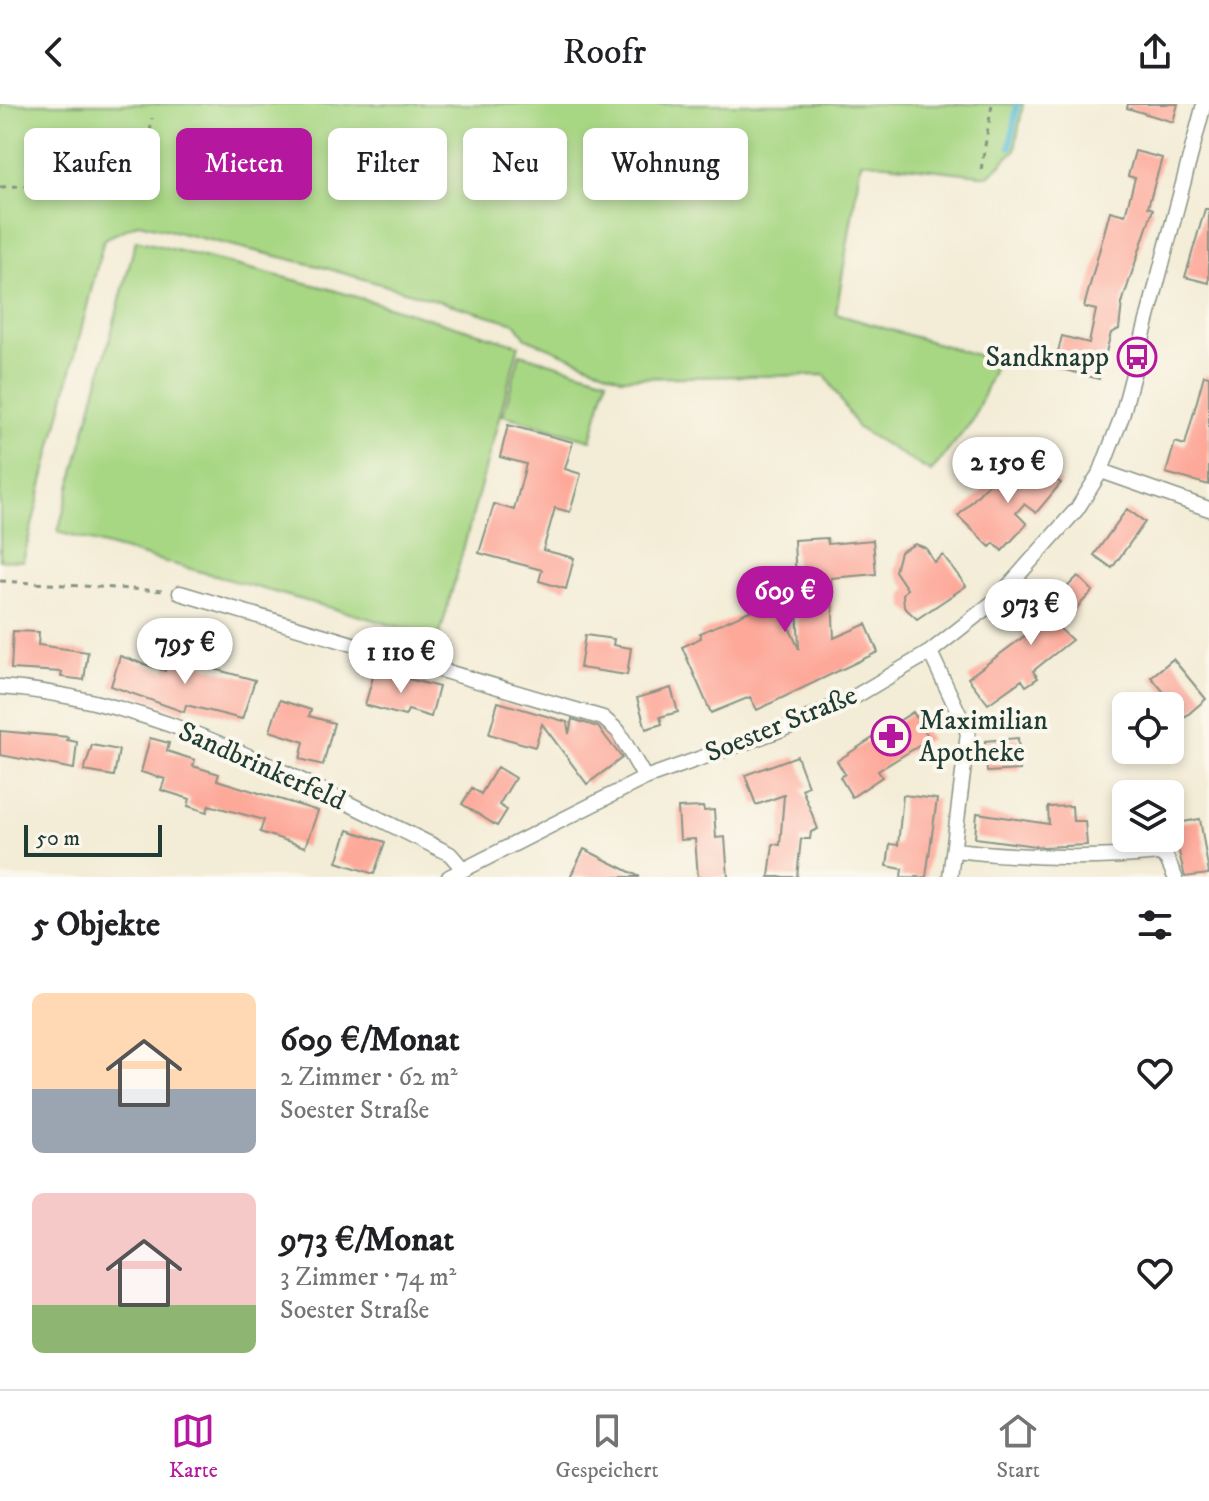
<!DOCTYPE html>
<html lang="de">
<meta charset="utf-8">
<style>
:root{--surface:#fff;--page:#f6f6f6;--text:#202124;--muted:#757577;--line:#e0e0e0;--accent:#b5179e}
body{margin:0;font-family:"IM FELL DW Pica",serif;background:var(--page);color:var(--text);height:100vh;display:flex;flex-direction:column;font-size:30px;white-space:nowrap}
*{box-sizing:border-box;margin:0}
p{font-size:26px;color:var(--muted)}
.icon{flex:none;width:44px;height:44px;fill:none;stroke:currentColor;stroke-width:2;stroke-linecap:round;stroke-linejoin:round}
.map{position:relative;height:773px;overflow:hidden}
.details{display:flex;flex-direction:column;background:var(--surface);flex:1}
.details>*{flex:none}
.top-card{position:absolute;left:24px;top:24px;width:800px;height:72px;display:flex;gap:16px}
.buttons{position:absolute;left:1112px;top:588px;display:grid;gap:16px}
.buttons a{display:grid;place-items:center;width:72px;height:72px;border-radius:12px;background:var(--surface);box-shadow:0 4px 12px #0003;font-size:40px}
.scale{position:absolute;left:24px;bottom:20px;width:138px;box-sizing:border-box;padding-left:8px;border:4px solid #1f3d34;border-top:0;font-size:22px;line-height:28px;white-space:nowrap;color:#1f3d34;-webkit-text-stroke:6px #fbf7ec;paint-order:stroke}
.price{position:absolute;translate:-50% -68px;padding:0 18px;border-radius:28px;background:#fff;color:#222;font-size:26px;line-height:52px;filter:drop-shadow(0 2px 4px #0008)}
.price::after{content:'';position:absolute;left:50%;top:48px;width:24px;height:18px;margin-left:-12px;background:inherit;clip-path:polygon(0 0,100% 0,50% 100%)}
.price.on{background:var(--accent);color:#fff}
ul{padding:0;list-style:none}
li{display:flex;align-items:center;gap:24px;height:200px;padding:0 32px}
li span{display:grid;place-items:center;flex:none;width:224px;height:160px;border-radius:12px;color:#555}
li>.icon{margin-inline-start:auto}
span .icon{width:96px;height:96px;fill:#fffc;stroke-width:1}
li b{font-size:34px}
h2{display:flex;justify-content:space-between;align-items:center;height:96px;padding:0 32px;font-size:34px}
.pill{padding:0 28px;border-radius:12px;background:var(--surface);box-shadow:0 4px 12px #0003;font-size:28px;line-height:72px}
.pill.on{background:var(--accent);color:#fff}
header{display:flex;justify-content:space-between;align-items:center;height:104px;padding:0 32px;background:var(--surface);font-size:36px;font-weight:600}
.tab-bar{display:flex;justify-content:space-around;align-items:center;height:112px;border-top:2px solid var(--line);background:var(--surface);font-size:22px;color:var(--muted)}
.tab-bar a{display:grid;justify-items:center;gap:4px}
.tab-bar .on{color:var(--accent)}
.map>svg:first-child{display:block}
</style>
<header><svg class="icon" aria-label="back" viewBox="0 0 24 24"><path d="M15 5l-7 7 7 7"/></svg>Roofr<svg class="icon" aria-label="share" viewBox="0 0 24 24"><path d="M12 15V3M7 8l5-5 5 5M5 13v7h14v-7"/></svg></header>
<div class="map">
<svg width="1209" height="773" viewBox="0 0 1209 773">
<rect width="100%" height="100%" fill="#fbf7ec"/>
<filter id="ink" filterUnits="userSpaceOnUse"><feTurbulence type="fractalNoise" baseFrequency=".0125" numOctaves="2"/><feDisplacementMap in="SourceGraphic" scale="16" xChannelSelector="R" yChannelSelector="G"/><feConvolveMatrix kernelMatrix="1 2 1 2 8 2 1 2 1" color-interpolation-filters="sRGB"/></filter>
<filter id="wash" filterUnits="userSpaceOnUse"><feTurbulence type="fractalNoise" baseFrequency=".006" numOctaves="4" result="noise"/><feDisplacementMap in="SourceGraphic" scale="32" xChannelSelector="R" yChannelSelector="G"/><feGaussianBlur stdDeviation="1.8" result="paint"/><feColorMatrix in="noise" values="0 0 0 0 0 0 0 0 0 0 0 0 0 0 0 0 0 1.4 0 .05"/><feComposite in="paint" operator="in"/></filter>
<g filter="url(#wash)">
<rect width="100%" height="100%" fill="#f3ecd6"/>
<!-- green -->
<path fill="#a8d784" stroke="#648a5c" stroke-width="2" d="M0,0H1023L1015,46L989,72L861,57L836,210L997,257L973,316L931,368L858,324L825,271L621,274L526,234L515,219L322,163L139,119L104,135L23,457L0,456Z
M136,136L326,184L519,241L439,534L58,428Z
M520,250L607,275L591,336L503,311Z"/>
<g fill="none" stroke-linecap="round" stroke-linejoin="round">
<!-- stream -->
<path stroke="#56b9d5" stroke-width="6" d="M1010,43L1017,0"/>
</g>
<g id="blocks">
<!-- building -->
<path fill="#fda899" d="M1128,0H1178L1173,18L1127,4Z
M1135,47L1162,54L1148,103L1153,105L1122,199L1119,225L1111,229L1099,275L1054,263L1062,232L1089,239L1096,206L1084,203L1110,107L1125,111L1135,74L1128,72Z
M1205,105H1209V179L1185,173Z
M1204,271L1209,272V381L1166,369L1175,338L1185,341Z
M508,321L573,338L565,365L581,370L570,408L555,404L543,446L574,454L566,485L539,477L542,466L479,449L494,400L514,406L526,360L500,353Z
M1023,356L1061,379L1036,409L1024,400L1016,409L1027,420L1002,447L994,439L990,443L958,412L995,373L1003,381Z
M1127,405L1145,418L1112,464L1094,451Z
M827,434L828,440L873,436L876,470L831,474L834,534L866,520L878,548L757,606L750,593L711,609L682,543L701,534L700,529L752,506L748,498L768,489L773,499L777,497L799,545L794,436Z
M915,440L926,444L934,458L943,451L966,482L917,515L904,503L903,490L907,485L895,467L900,448Z
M1078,472L1093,487L1058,523L1072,536L1033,567L1038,574L1026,582L1022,576L988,600L968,574L1035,524L1031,520Z
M13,527L39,528L38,541L88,548L84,576L61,573L62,568L11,565Z
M585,531L614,535L613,541L631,544L627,571L580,564Z
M120,552L165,567L169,553L255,576L242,615L186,601L184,608L111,582Z
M1173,555L1206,595L1185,613L1151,573Z
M375,566L439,583L431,613L408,606L405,612L365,601Z
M671,584L678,608L660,613L662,620L646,625L637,594Z
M280,596L311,606L309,612L334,619L323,661L300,655L304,638L270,627Z
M498,598L567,618L569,630L572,615L598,623L622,654L587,680L542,620L535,643L489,630Z
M913,608L930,635L878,667L882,673L852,693L840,673L845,670L837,657Z
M0,627L68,633L67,636L77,638L74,665L0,651Z
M150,634L169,639L167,647L195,656L193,662L219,670L217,676L318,707L305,743L260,728L264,716L209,701L207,708L188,702L190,695L161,686L165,675L141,668Z
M1018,634L1020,666L987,668L985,637Z
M92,641L119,646L114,672L84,667Z
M797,652L808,682L802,685L818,725L811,728L810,735H801L797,773H769L773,740L780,741L784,691L756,701L745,671Z
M497,663L515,674L499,701L507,706L497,722L462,700L472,684L481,690Z
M903,691L937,695L926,773H901L902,765L887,762L890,740L898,741Z
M1072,702L1073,717H1085L1087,741L1043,743L975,734L977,709L1049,720L1048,703Z
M703,703L704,707L714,706L716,734L725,733L728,773H698L695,735L680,736L678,704Z
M1200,715L1209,770L1185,773L1172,720Z
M348,726L385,738L374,770L337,758Z
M584,745L640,773H570Z"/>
</g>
</g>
<g filter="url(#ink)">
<use href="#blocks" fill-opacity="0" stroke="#899485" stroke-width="2"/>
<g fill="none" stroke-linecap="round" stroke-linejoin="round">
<!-- minor casing -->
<g stroke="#899485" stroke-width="17">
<path id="minor" d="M1101,367L1209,405
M180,489L603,614L618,627L645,674
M930,548L968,629L950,773
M0,583C155,594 297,675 434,742L450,750L463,765
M954,746C1024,754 1090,756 1160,749L1167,755L1175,773
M449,773L645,674L791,622L856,592L930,548L996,496L1077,405L1101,367L1122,312L1204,0"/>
</g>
<!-- path -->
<path stroke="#899485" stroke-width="3" stroke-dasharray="6 6" stroke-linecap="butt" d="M981,66L992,0
M0,83L104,77L147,54L152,14
M0,477L164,487"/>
<!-- minor -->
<use href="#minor" stroke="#fff" stroke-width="14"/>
</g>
</g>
<!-- icons -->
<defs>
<g id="bus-ring" transform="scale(2)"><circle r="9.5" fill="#fbf7ec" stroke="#b5179e" stroke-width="1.5"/><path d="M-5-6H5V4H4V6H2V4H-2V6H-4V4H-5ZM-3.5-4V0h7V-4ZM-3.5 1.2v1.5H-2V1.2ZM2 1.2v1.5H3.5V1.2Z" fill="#b5179e"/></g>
<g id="pharmacy-ring" transform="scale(2)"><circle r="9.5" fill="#fbf7ec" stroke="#b5179e" stroke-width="1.5"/><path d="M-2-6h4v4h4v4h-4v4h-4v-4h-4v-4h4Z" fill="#b5179e"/></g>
</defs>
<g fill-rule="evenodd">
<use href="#bus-ring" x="1137" y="253"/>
<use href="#pharmacy-ring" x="891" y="632"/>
</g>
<g text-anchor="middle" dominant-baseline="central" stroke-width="8" stroke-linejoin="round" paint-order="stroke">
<!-- poi labels -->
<g font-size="28" fill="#1f3d34" stroke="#fbf7ec" text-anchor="end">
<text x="1109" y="253">Sandknapp</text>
<text x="919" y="616" text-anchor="start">Maximilian<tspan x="919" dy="32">Apotheke</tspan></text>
</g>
<!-- street labels -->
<g font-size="28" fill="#1f3d34" stroke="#fbf7ec">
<text transform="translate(781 620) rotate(-22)">Soester Straße</text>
<text transform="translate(262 662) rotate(24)">Sandbrinkerfeld</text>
</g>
</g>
</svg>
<div class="buttons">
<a><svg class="icon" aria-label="locate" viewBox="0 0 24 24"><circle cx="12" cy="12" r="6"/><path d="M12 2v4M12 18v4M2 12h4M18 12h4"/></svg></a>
<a><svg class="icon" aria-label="layers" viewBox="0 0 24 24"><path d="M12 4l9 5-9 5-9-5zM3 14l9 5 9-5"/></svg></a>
</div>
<div class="scale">50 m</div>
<b class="price" style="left:1008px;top:401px">2 150 €</b>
<b class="price on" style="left:785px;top:530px">609 €</b>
<b class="price" style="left:1031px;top:543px">973 €</b>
<b class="price" style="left:185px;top:582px">795 €</b>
<b class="price" style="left:401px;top:591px">1 110 €</b>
<div class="top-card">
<a class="pill">Kaufen</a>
<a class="pill on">Mieten</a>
<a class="pill">Filter</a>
<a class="pill">Neu</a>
<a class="pill">Wohnung</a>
</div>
</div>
<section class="details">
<h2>5 Objekte<svg class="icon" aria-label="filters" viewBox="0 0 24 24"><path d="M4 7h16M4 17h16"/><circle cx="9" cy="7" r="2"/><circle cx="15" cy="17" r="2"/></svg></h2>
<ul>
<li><span style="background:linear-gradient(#ffd9b3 60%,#9aa5b1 0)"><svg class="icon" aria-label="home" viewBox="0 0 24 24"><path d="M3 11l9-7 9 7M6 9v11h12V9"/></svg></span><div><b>609 €/Monat</b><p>2 Zimmer · 62 m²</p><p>Soester Straße</p></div><svg class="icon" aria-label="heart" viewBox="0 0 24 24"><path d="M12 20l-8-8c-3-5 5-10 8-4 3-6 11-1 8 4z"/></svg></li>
<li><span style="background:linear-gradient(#f6c9c9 70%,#8fb573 0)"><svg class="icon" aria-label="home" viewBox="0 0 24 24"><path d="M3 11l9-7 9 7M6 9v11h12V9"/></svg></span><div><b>973 €/Monat</b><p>3 Zimmer · 74 m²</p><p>Soester Straße</p></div><svg class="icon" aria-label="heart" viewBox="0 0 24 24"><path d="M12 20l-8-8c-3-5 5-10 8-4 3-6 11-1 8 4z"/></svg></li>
</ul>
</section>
<nav class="tab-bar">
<a class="on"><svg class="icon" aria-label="map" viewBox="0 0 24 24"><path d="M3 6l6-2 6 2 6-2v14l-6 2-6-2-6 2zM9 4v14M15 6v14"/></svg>Karte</a>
<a><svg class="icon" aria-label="saved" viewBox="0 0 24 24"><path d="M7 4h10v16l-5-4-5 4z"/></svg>Gespeichert</a>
<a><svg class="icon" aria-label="home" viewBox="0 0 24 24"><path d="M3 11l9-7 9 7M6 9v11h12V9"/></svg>Start</a>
</nav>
